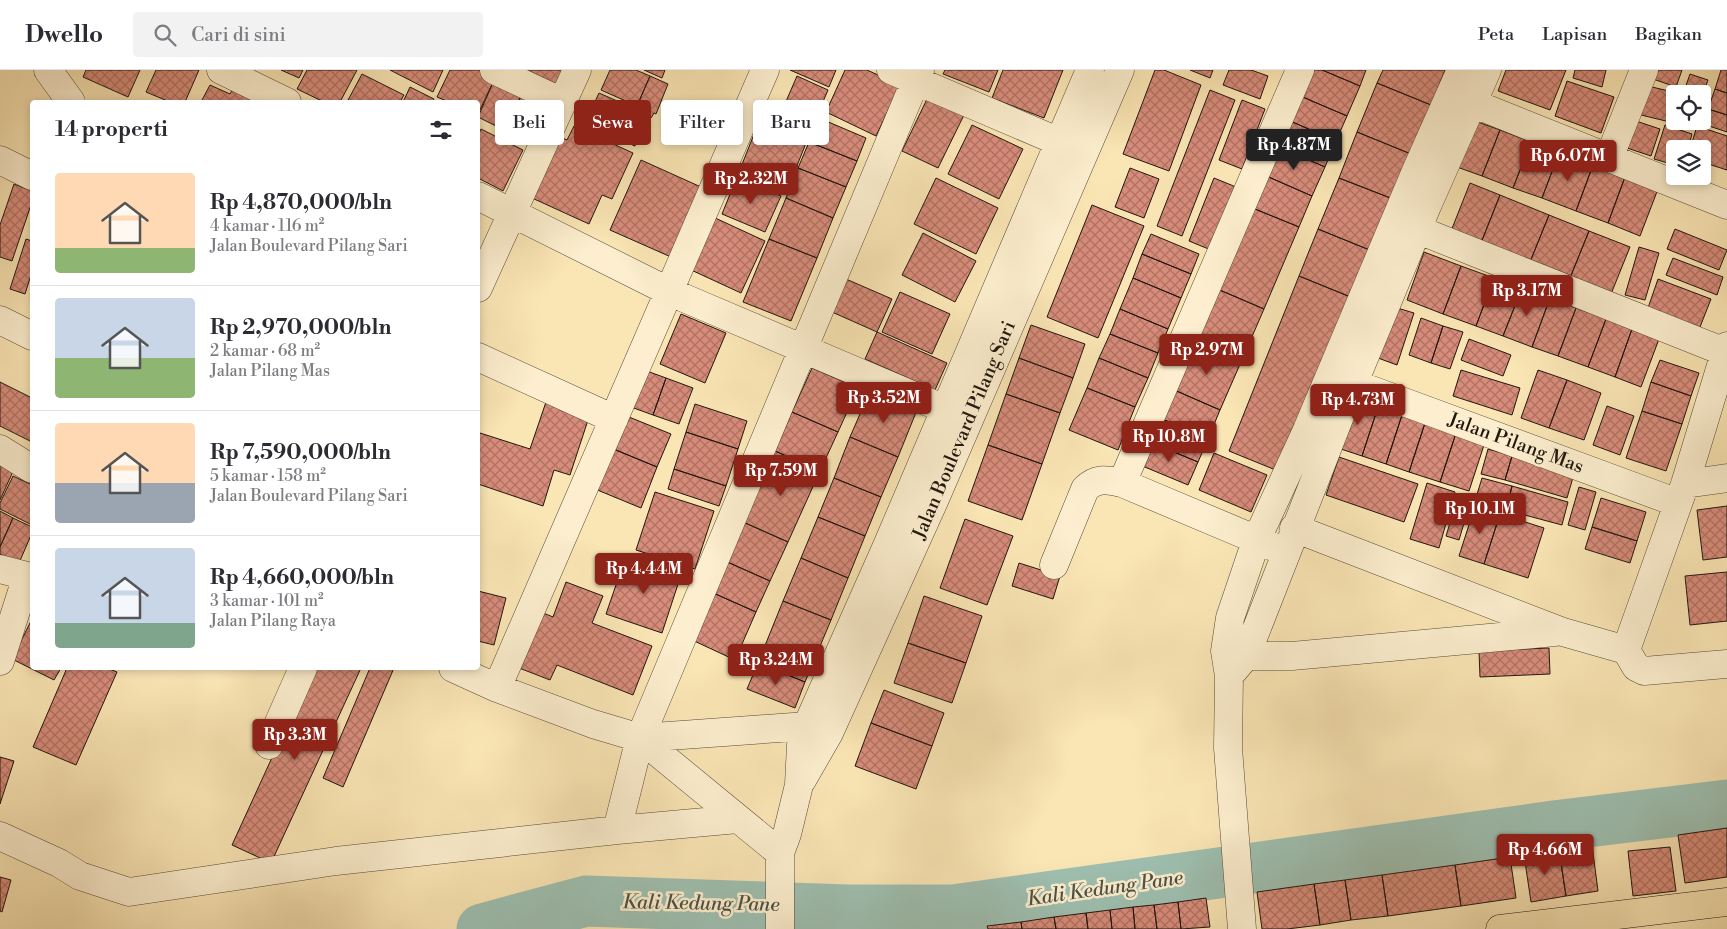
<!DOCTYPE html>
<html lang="id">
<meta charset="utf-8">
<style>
:root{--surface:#fff;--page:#f2f2f3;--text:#2b2b33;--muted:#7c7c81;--line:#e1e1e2;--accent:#8f2418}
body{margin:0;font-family:"Libre Bodoni",serif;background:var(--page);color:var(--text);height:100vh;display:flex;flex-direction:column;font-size:19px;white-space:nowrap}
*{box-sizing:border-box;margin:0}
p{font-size:16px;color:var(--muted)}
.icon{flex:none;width:28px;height:28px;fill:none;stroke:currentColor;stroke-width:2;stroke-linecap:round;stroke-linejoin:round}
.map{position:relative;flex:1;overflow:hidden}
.side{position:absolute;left:30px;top:30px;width:450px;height:570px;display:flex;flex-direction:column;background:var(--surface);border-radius:5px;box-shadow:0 2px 8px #0003}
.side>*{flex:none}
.hud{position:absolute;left:495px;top:30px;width:475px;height:45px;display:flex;gap:10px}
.controls{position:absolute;left:1666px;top:15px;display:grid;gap:10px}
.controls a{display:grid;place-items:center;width:45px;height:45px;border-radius:5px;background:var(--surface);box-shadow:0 2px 8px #0003;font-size:25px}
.price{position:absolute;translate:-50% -42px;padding:0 11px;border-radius:5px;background:var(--accent);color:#fff;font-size:16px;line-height:32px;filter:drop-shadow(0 1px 2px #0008)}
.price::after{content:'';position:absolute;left:50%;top:30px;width:15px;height:11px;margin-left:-8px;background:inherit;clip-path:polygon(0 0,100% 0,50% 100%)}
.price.on{background:#222;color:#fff}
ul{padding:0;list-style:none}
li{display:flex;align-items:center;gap:15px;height:125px;padding:0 25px}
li+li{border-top:1px solid var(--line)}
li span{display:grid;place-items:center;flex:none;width:140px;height:100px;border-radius:5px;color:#555}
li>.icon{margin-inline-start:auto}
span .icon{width:60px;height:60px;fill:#fffc;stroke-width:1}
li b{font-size:21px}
h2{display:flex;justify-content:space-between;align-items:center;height:60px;padding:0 25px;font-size:21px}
.tag{padding:0 18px;border-radius:5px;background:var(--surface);box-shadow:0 2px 8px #0003;font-size:18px;line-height:45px}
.tag.on{background:var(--accent);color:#fff}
header{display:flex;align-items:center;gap:30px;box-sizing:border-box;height:70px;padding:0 25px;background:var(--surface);border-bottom:1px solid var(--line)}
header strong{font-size:24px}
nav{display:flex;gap:28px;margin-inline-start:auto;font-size:18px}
.search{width:350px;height:45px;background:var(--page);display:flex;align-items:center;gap:12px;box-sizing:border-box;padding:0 18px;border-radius:5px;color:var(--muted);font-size:19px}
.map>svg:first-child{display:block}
</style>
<header>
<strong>Dwello</strong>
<div class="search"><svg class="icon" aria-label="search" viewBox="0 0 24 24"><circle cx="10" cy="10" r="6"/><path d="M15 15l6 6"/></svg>Cari di sini</div>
<nav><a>Peta</a><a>Lapisan</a><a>Bagikan</a></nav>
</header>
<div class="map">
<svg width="1727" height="859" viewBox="0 0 1727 859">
<defs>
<pattern id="building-cross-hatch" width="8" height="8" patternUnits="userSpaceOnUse" patternTransform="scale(1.25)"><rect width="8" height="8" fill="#d88c7a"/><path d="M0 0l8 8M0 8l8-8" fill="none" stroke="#af7163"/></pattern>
</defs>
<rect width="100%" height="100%" fill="#fae5b4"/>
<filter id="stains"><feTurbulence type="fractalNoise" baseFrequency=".004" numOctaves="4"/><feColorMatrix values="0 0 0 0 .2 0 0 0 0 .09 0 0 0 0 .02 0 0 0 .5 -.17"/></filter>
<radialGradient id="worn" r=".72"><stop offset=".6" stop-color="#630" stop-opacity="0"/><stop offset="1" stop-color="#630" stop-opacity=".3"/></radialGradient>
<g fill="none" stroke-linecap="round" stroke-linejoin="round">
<!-- river -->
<path stroke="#9ebfb0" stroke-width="51" d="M482,859L586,831L847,840H953L1554,756L1727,735"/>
</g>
<!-- building -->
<path fill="url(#building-cross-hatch)" stroke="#201710" d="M86,0H140L128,27L83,7Z
M156,0H199L185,32H170L146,22Z
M281,0H303L299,8Z
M307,0H357L340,32H324L297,19Z
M390,0H443L433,22Z
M450,0H479L495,8L478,44V32H449L437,27Z
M527,0H571L563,17Z
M610,0H636L650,6L637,36L601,20Z
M644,0H665L662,8Z
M790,0H836L829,17Z
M845,0H867L900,15L876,66L826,42Z
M945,0H998L989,22L943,4Z
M1003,0H1063L1044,48L992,28Z
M1155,0H1164L1201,15L1169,101L1123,84Z
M1190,0H1213L1210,8Z
M1229,0H1251L1268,6L1260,29L1223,15Z
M1309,0H1322L1360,16L1347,46L1298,25Z
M1322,0H1366L1360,16Z
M1383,0H1445L1431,35L1377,13Z
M1506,0H1566L1550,40L1498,21Z
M1575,0H1606L1602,17L1573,8Z
M1656,0H1682L1676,17L1653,9Z
M1721,0H1727V23L1715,19Z
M362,4L404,25L400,32H347Z
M1690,4L1708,10L1702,26V24H1683Z
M650,6L668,14L656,44L654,43L651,48L642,44L644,39L637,36Z
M797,6L828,20L812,57L781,43Z
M495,8L523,22L504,60L478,47Z
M1567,11L1614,27L1601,63L1555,46Z
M236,13L259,32H201L210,15L230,24Z
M1377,13L1431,35L1411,84L1357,62Z
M1648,16L1677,23L1670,52L1641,45Z
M410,17L434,29L432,32H403Z
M1715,19L1727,23V45L1708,39Z
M1210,20L1235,30L1182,166L1157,156Z
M523,22L553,37L534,75L504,60Z
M599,23L633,38L627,51L643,58L635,76L584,55Z
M1298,25L1347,46L1336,71L1288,50Z
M928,27L964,45L938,98L902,81Z
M1242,30L1265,39L1242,99L1219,90Z
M1708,39L1727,45V62L1703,54Z
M762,44L810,63L787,121L739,102Z
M819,48L866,68L857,91L809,72Z
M1288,50L1336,71L1325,97L1277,76Z
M1633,50L1660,59L1651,86L1624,77Z
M1475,51L1500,60L1482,106L1457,97Z
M972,55L1023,79L999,129L948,104Z
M1665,55L1692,64L1688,79H1675V95L1654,89Z
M574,56L633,83L612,129L602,125L589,154L532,128L560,67L567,70Z
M1697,56L1727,66V100L1702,92V79H1690Z
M481,59L523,80L503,121L478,108V66Z
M1500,60L1531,72L1513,118L1482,106Z
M1357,62L1411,84L1393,129L1339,108Z
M809,72L857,91L846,117L798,98Z
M1531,72L1559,83L1542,128L1513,118Z
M1277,76L1325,97L1312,126L1264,105Z
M1559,83L1593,95L1576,141L1542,128Z
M641,90L701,117L671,187L610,160Z
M1593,95L1625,107L1608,153L1576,141Z
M798,98L846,117L833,148L786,128Z
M1130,98L1159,109L1144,148L1115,137Z
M1264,105L1312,126L1299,157L1250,137Z
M737,107L781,126L765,162L722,144Z
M1625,107L1658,119L1640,166L1608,153Z
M936,108L998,138L976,184L914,154Z
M1214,108L1236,117L1211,180L1189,171Z
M1339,108L1393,129L1372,181L1318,159Z
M1470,113L1500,125L1481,173L1451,161Z
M14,114L32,121V132L12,191L0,187V155Z
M1500,125L1549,145L1530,192L1481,173Z
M786,128L833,148L817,188L769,169Z
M1092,135L1144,156L1098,268L1047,247Z
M1250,137L1299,157L1264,239L1215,218Z
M1549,145L1589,161L1570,208L1530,192Z
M713,147L765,171L741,223L689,199Z
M1318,159L1372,181L1353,228L1299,206Z
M1675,159L1727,180L1719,200L1667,179Z
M1589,161L1630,177L1611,224L1570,208Z
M923,163L976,191L955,232L902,205Z
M1151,164L1199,184L1191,204L1142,184Z
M26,169L32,171V202L25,224L10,219Z
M769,169L817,188L791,251L743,232Z
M1639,177L1659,183L1645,230L1625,225Z
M1424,182L1461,196L1443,244L1407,230Z
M1142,184L1191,204L1181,228L1133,208Z
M1673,188L1723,207L1717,225L1666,205Z
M1461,196L1494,208L1476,256L1443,244Z
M1299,206L1353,228L1283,403L1229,381Z
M1133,208L1181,228L1168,259L1120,239Z
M1494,208L1522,218L1503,266L1476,256Z
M846,209L892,229L877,262L832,242Z
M1658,209L1711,229L1700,257L1648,238Z
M1215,218L1264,239L1241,292L1193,271Z
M1522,218L1550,228L1532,277L1503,266Z
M900,222L950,244L932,284L882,262Z
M1550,228L1576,238L1558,286L1532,277Z
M1394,237L1414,243L1397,295L1378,288Z
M1576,238L1606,249L1588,297L1558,286Z
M1120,239L1168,259L1158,283L1110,264Z
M681,244L726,263L705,313L660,294Z
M1421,248L1443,256L1431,293L1409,285Z
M1606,249L1632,259L1615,307L1588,297Z
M1031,255L1085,274L1073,308L1019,288Z
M1443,256L1463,262L1450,299L1431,293Z
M1632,259L1659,269L1641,317L1615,307Z
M877,262L947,293L935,320L865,289Z
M1110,264L1158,283L1148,308L1099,288Z
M1469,269L1511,285L1503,306L1461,290Z
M1193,271L1241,292L1220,340L1172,319Z
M1019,288L1073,308L1060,343L1006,324Z
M1099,288L1148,308L1135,337L1087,318Z
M1660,290L1699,303L1691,326L1651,312Z
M812,298L858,318L838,362L792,342Z
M644,300L666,308L653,345L631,337Z
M1461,300L1520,318L1512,345L1453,326Z
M1538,300L1567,310L1549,358L1521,348Z
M666,308L693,318L679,354L653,345Z
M1567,310L1601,323L1584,370L1549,358Z
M0,312L32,328V372L0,356Z
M1651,312L1691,326L1682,354L1642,341Z
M1087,318L1135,337L1118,380L1069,360Z
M1172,319L1220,340L1208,369L1160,348Z
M870,321L917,340L898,387L850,367Z
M1006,324L1060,343L1042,394L988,375Z
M1354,326L1379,334L1362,386L1338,378Z
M546,332L589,347L570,405L554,400L543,436L478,414V370L480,363L530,379Z
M695,334L747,351L738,379L686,362Z
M1379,334L1403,342L1386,394L1362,386Z
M1607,336L1634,346L1620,385L1593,375Z
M1642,341L1682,354L1666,401L1626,388Z
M792,342L838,362L820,401L775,381Z
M1403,342L1426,350L1409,402L1386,394Z
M624,345L671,364L657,397L611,378Z
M1160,348L1208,369L1198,392L1150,372Z
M1426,350L1457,360L1440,412L1409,402Z
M1457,360L1486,369L1469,421L1440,412Z
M686,362L738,379L726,416L674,399Z
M850,367L898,387L881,427L834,408Z
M1150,372L1198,392L1188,415L1140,395Z
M988,375L1042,394L1022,450L968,431Z
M611,378L657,397L641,438L595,419Z
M1488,379L1512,386L1505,410L1481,404Z
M775,381L820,401L788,472L743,452Z
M1214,383L1267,405L1251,442L1199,420Z
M1512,386L1574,404L1567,428L1505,410Z
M1339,387L1418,414L1404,452L1326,425Z
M0,388L16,395L0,430Z
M674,399L726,416L719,436L668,419Z
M13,406L32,415V455L0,439V433Z
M834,408L881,427L865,466L818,447Z
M1482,408L1512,416L1506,440L1475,431Z
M1427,413L1455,422L1439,478L1410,469Z
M1512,416L1568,432L1562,455L1506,440Z
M1579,417L1596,422L1585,460L1568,455Z
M655,422L714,441L695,499L636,480Z
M1601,428L1646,442L1637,471L1592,457Z
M1457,430L1470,433L1459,470L1446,466Z
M1475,436L1500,444L1484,494L1459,486Z
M1727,436V487L1703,490L1697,440Z
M0,441L13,448L0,477Z
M1500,444L1544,458L1528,508L1484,494Z
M818,447L865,466L848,508L801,488Z
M13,448L32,457V463L19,493L0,484V477Z
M965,449L1013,466L987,535L940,518Z
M743,452L788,472L770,511L725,491Z
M1592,457L1637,471L1630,493L1585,479Z
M626,486L681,505L662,563L606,544Z
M801,488L848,508L831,550L783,531Z
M725,491L770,511L756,542L711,522Z
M1019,493L1060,506L1053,529L1012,516Z
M1727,502V551L1690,555L1685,506Z
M566,512L603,526L592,553L652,576L633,625L557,595L550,610L514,596L536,540L553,547Z
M478,521L506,528L494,575L478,571Z
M711,522L756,542L735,590L690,569Z
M924,526L982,546L966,593L908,573Z
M783,531L831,550L805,612L758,593Z
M32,549V598H61L54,610L12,589Z
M908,573L966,593L952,633L894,613Z
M1549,578L1550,604L1480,607L1479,581Z
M758,593L805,612L795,638L747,619Z
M67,598H107L117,602L76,695L33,677Z
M313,598H361L271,793L232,775Z
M370,598H394L343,717L323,708Z
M884,620L944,643L932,676L871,653Z
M871,653L932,676L916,719L855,696Z
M0,687L14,691L0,734Z
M1727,758V807L1685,813L1678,765Z
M1592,775L1598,821L1566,826L1559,780Z
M1670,777L1676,821L1633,826L1628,781Z
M1559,780L1566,826L1531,832L1524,785Z
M1510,787L1516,828L1461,836L1455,795Z
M1455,795L1461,836L1388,846L1382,805Z
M1382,805L1388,846L1351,850L1345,810Z
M0,807L11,810L2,842L0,841Z
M1345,810L1351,850L1320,855L1314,814Z
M1314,814L1320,855L1287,859H1262L1257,822Z
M1206,828L1210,857L1181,859L1178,832Z
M1178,832L1181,859H1157L1154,835Z
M1154,835L1157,859H1135L1133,837Z
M1133,837L1135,859H1112L1110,840Z
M1110,840L1112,859H1088L1086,843Z
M1086,843L1088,859H1056L1054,847Z
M1054,847L1056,859H1022L1021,852Z
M1021,852L1022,859H988L987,856Z"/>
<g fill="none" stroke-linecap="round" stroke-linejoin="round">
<!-- street casing -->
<g stroke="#564a39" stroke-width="29">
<path id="street" d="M48,0L71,32
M221,0L287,32
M494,0L562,32
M891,0L1076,79
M1472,33L1727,135
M1609,88L1644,0
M0,90L32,106
M478,126L670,222L961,346
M1401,153L1725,282
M478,218L577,0
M0,250L32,266
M478,287L614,349
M1355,314L1678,433
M0,379L32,399
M1122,413L1300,0
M1685,414L1727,408
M1294,458L1563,562L1626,580L1636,597L1644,601L1727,594
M1054,495L1085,419C1097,407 1107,410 1122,413L1274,477
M0,499L27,506L0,591
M1626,580L1685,414L1727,276
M1229,582L1246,586H1292L1555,562
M453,598L497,618L593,654L640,668L807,656L822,661
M1229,606L1246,586L1338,351L1427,136L1487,0
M497,618L765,0
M640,668L780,783
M269,675L303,598
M802,710L829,663L934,431L1120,0
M617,760L738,749
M0,766L59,793L80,806L129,822L336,791L617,760L640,668L920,0
M780,859V783L787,764L799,715L801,675L807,656L887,476L1090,0
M1242,859L1228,678L1229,606L1225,581L1230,548L1256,471L1307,360L1416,101L1461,0"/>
</g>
<!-- highway casing -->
<g stroke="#201710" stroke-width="29">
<path id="highway" d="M1500,859L1727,832"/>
</g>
<!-- street -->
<use href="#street" stroke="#fceece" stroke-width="28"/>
<!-- highway -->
<use href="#highway" stroke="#fae5b4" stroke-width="28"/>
</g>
<g text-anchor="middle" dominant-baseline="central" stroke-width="5" stroke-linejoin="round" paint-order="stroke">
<!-- street labels -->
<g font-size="19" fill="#201710" stroke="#fceece">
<text transform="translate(964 360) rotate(-67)">Jalan Boulevard Pilang Sari</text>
<text transform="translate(1516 373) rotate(20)">Jalan Pilang Mas</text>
</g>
<!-- water labels -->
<g font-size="20" font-style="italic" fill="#4c5248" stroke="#fceece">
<text transform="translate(1105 819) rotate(-8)">Kali Kedung Pane</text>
<text transform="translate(701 834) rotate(1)">Kali Kedung Pane</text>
</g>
</g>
<rect width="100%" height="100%" filter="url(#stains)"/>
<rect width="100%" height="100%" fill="url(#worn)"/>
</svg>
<div class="controls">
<a><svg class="icon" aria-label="locate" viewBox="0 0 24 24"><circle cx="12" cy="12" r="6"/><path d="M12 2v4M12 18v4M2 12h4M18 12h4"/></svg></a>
<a><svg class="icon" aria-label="layers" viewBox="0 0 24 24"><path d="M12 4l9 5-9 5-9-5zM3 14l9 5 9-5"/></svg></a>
</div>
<b class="price on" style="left:1294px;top:101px">Rp 4.87M</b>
<b class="price" style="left:1568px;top:112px">Rp 6.07M</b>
<b class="price" style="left:751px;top:135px">Rp 2.32M</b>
<b class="price" style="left:1527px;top:247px">Rp 3.17M</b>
<b class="price" style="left:1207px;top:306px">Rp 2.97M</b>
<b class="price" style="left:884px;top:354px">Rp 3.52M</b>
<b class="price" style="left:1358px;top:356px">Rp 4.73M</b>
<b class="price" style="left:1169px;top:393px">Rp 10.8M</b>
<b class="price" style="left:781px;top:427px">Rp 7.59M</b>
<b class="price" style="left:1480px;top:465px">Rp 10.1M</b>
<b class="price" style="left:644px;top:525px">Rp 4.44M</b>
<b class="price" style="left:776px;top:616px">Rp 3.24M</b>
<b class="price" style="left:295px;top:691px">Rp 3.3M</b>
<b class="price" style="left:1545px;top:806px">Rp 4.66M</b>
<div class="hud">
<a class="tag">Beli</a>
<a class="tag on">Sewa</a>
<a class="tag">Filter</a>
<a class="tag">Baru</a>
</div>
<section class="side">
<h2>14 properti<svg class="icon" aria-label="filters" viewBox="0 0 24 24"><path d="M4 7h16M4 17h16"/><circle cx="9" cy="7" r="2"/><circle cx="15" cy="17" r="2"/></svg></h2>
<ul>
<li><span style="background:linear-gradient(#ffd9b3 75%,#8fb573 0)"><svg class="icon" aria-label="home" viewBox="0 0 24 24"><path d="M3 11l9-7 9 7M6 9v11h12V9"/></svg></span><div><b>Rp 4,870,000/bln</b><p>4 kamar · 116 m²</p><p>Jalan Boulevard Pilang Sari</p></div></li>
<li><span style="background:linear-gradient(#c9d6e8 60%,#8fb573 0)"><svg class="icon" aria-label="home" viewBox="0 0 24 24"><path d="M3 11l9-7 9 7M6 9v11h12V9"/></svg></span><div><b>Rp 2,970,000/bln</b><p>2 kamar · 68 m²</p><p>Jalan Pilang Mas</p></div></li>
<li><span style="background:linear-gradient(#ffd9b3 60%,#9aa5b1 0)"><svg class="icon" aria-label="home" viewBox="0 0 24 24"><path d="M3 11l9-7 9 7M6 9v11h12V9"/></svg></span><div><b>Rp 7,590,000/bln</b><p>5 kamar · 158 m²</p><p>Jalan Boulevard Pilang Sari</p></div></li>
<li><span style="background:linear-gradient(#c9d6e8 75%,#7fa58c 0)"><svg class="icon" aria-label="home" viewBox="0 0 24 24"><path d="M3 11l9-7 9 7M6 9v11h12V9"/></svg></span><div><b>Rp 4,660,000/bln</b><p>3 kamar · 101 m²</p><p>Jalan Pilang Raya</p></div></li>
</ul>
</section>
</div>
